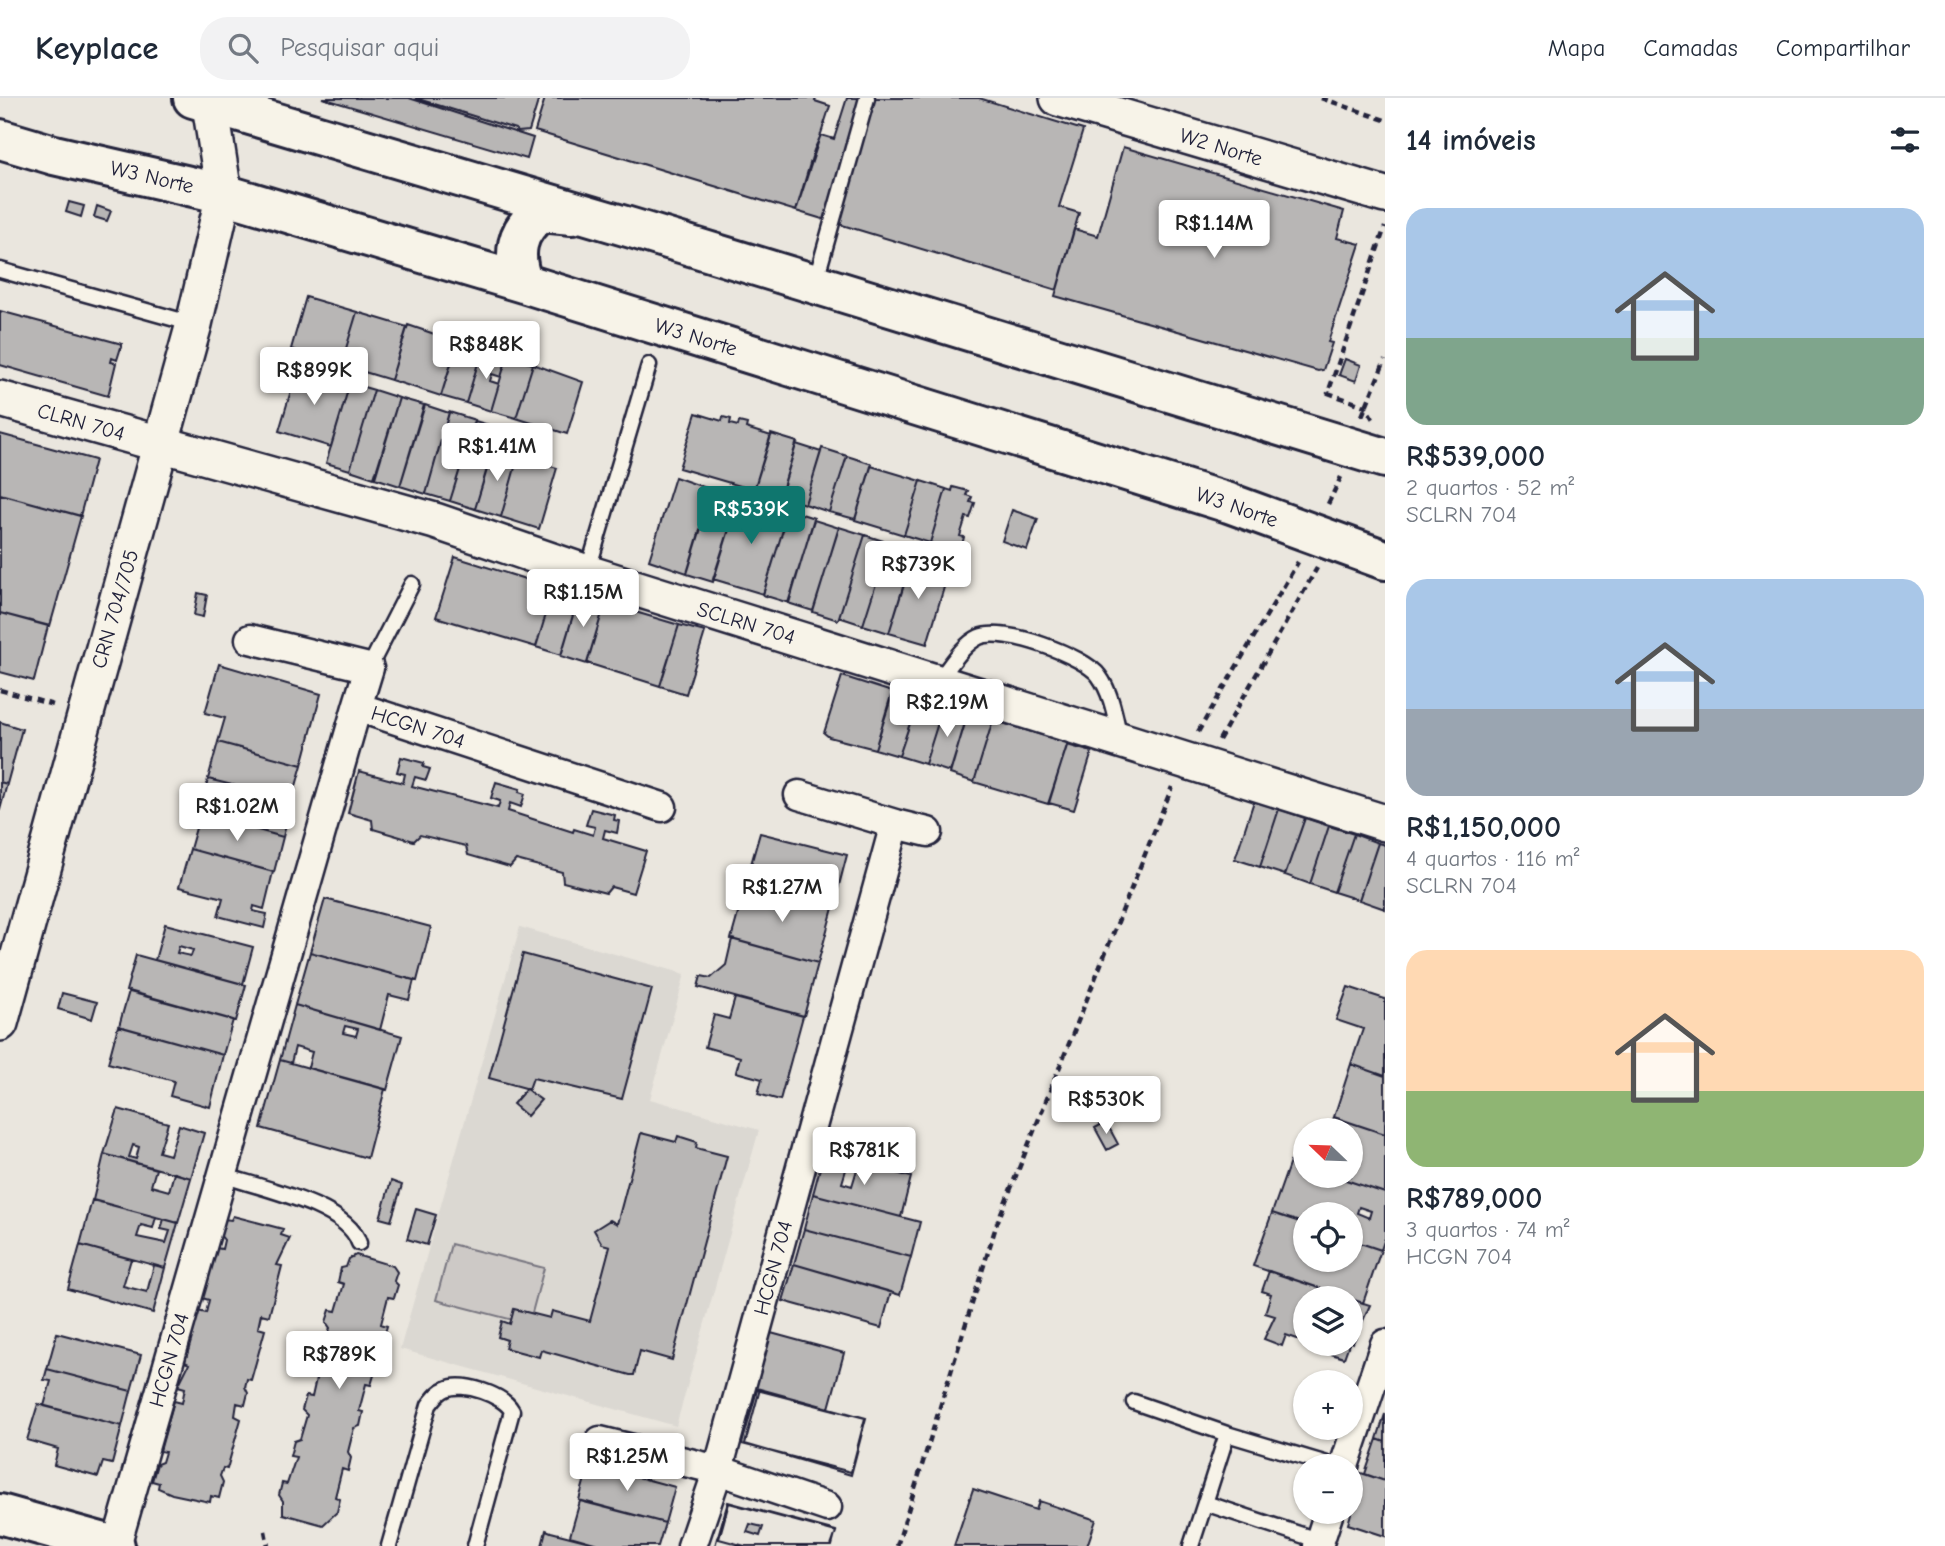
<!DOCTYPE html>
<html lang="pt">
<meta charset="utf-8">
<style>
:root{--surface:#fff;--page:#f2f2f3;--text:#1f2937;--muted:#747a83;--line:#e0e1e3;--accent:#0f766e}
body{margin:0;font-family:"Comic Neue",sans-serif;background:var(--page);color:var(--text);height:100vh;display:flex;flex-direction:column;font-size:26px;white-space:nowrap}
*{box-sizing:border-box;margin:0}
p{font-size:23px;color:var(--muted)}
.icon{flex:none;width:38px;height:38px;fill:none;stroke:currentColor;stroke-width:2;stroke-linecap:round;stroke-linejoin:round}
.map{position:relative;flex:1;overflow:hidden}
.drawer{display:flex;flex-direction:column;background:var(--surface);width:560px}
.drawer>*{flex:none}
.needle{width:46px;rotate:293deg}
.buttons{position:absolute;left:1293px;top:1020px;display:grid;gap:14px}
.buttons a{display:grid;place-items:center;width:70px;height:70px;border-radius:50%;background:var(--surface);box-shadow:0 2px 5px #0004;font-size:35px}
.price{position:absolute;translate:-50% -60px;padding:0 16px;border-radius:7px;background:#fff;color:#222;font-size:23px;line-height:46px;filter:drop-shadow(0 2px 4px #0008)}
.price::after{content:'';position:absolute;left:50%;top:42px;width:21px;height:16px;margin-left:-10px;background:inherit;clip-path:polygon(0 0,100% 0,50% 100%)}
.price.current{background:var(--accent);color:#fff}
ul{padding:0;list-style:none}
li{display:grid;align-content:center;gap:14px;height:371px;padding:0 21px}
li span{display:grid;place-items:center;height:217px;border-radius:21px;color:#555}
li>.icon{margin-inline-start:auto}
span .icon{width:126px;height:126px;fill:#fffc;stroke-width:1}
li b{font-size:30px}
h2{display:flex;justify-content:space-between;align-items:center;height:84px;padding:0 21px;font-size:30px}
header{display:flex;align-items:center;gap:42px;box-sizing:border-box;height:98px;padding:0 35px;background:var(--surface);border-bottom:2px solid var(--line)}
header strong{font-size:33px}
nav{display:flex;gap:38px;margin-inline-start:auto;font-size:24px}
.search{width:490px;height:63px;background:var(--page);display:flex;align-items:center;gap:18px;box-sizing:border-box;padding:0 24px;border-radius:28px;color:var(--muted);font-size:26px}
main{display:flex;flex:1;min-height:0}
.map>svg:first-child{display:block}
</style>
<header>
<strong>Keyplace</strong>
<div class="search"><svg class="icon" aria-label="search" viewBox="0 0 24 24"><circle cx="10" cy="10" r="6"/><path d="M15 15l6 6"/></svg>Pesquisar aqui</div>
<nav><a>Mapa</a><a>Camadas</a><a>Compartilhar</a></nav>
</header>
<main>
<div class="map">
<svg width="1385" height="1448" viewBox="0 0 1385 1448">
<rect width="100%" height="100%" fill="#eae6de"/>
<filter id="ink" filterUnits="userSpaceOnUse"><feTurbulence type="fractalNoise" baseFrequency=".0143" numOctaves="2"/><feDisplacementMap in="SourceGraphic" scale="14" xChannelSelector="R" yChannelSelector="G"/><feConvolveMatrix kernelMatrix="1 2 1 2 8 2 1 2 1" color-interpolation-filters="sRGB"/></filter>
<g filter="url(#ink)">
<!-- built -->
<path fill="#dbd8d2" d="M520,829L685,876L650,1001L759,1032L676,1328L400,1251Z"/>
<!-- green -->
<path fill="#cdc9c6" stroke="#787680" stroke-width="2" d="M451,1146L544,1170L529,1226L436,1202Z"/>
<!-- building -->
<path fill="#b8b6b5" stroke="#22223b" stroke-width="2" fill-rule="evenodd" d="M322,0H409L533,40L527,61Z
M415,0H539L529,33L518,34L515,31Z
M545,0H816L815,3L830,8L796,113L535,33Z
M847,0H979L1083,32L1059,109L1079,115L1057,192L796,113L814,52L821,37L834,41Z
M1123,49L1344,113L1337,140L1360,146L1328,244L1332,245L1323,272L1318,273L1055,198L1074,131L1098,138Z
M69,104L84,108L81,119L66,114Z
M97,108L111,113L107,123L94,119Z
M306,199L357,214L341,267L291,251Z
M0,213L122,246L117,262L112,260L111,264L116,265L108,298L0,267Z
M357,214L407,229L391,282L341,267Z
M408,227L458,244L441,298L391,282Z
M457,245L482,252L466,305L441,298Z
M482,252L507,260L501,279L492,276L490,283L499,286L491,313L466,305Z
M507,259L533,266L516,320L491,313Z
M1345,261L1361,267L1356,283L1339,277Z
M533,266L583,284L567,336L516,320Z
M298,269L350,285L331,349L279,333Z
M350,285L374,292L350,372L326,365Z
M374,292L399,300L374,380L350,372Z
M399,300L424,307L400,388L375,380Z
M425,307L449,315L426,396L400,388Z
M449,314L475,322L450,403L426,396Z
M696,315L722,323L723,319L731,321L730,326L738,328L739,324L747,326L746,330L771,338L754,392L679,370Z
M475,323L499,330L475,411L450,403Z
M0,336L95,362L80,418L0,396Z
M771,336L797,344L780,400L754,392Z
M796,346L821,354L805,406L780,399Z
M822,350L847,358L829,414L805,406Z
M493,352L518,359L501,419L475,411Z
M847,358L872,366L855,421L829,414Z
M518,359L557,370L539,431L501,419Z
M871,368L921,383L904,437L855,422Z
M675,379L712,392L687,475L649,462Z
M921,383L946,391L930,445L904,437Z
M953,389L968,393L966,397L972,399L970,404L975,405L970,420L966,419L960,438L964,439L961,451L956,450L955,453L930,445L946,391L952,393Z
M713,391L739,399L713,484L687,476Z
M0,396L81,418L50,528L0,515Z
M739,400L788,416L763,496L713,481Z
M789,412L814,420L789,505L763,497Z
M1012,412L1038,421L1027,452L1002,443Z
M814,422L839,430L813,513L788,505Z
M839,429L865,437L838,522L813,514Z
M865,437L889,445L863,527L839,519Z
M889,445L914,453L889,535L863,527Z
M914,455L939,463L933,482L945,486L927,546L889,535Z
M455,459L554,490L536,549L436,519Z
M554,490L579,497L561,557L536,549Z
M198,495L207,497L203,519L194,517Z
M579,497L605,505L587,566L561,558Z
M605,505L679,527L660,588L587,565Z
M0,515L48,528L34,583L0,574Z
M679,527L705,534L686,596L660,588Z
M219,566L321,596L302,667L218,644L225,620L205,615Z
M842,578L892,594L875,651L829,639L824,635Z
M894,591L919,599L899,658L875,651Z
M918,601L943,609L925,666L899,658Z
M943,609L968,616L950,674L925,666Z
M968,614L993,622L974,684L950,676Z
M993,622L1068,645L1048,706L974,684Z
M0,624L22,631L7,686L0,684Z
M218,644L302,667L292,702L208,681Z
M1067,647L1092,654L1074,712L1049,705Z
M401,659L424,665L423,669L430,671L426,682L415,679L412,688L498,710L500,703L491,700L496,684L520,691L519,694L525,696L521,709L510,705L508,713L573,734L574,731L593,737L595,729L586,727L591,711L615,717L614,722L619,723L617,735L605,732L603,740L646,753L633,795L611,789L606,795L563,784L562,774L516,762L510,769L468,757L466,748L420,737L414,743L373,731L372,722L348,715L359,673L403,685L405,676L397,674Z
M208,681L292,702L283,739L200,716Z
M0,684L7,686L0,712Z
M1254,703L1279,711L1260,769L1235,761Z
M1279,711L1305,720L1285,777L1260,769Z
M200,716L283,739L274,774L190,751Z
M1305,720L1329,728L1310,786L1285,777Z
M1329,728L1354,736L1334,794L1310,786Z
M760,735L847,757L833,810L745,787Z
M1354,736L1378,745L1359,802L1334,794Z
M1378,745L1385,747V811L1359,802Z
M190,751L273,774L264,811L254,808L253,813L267,816L264,830L218,818L223,800L179,789Z
M746,787L833,810L818,865L731,841Z
M325,801L431,829L417,883L310,854Z
M165,826L253,849L243,886L155,862ZM179,848L193,852L191,858L177,855Z
M732,841L818,865L804,918L698,889L701,878L711,880L726,867Z
M310,854L414,882L409,902L389,897L380,932L295,907Z
M523,856L652,891L622,1001L533,980L529,991L489,980Z
M136,857L246,887L236,923L126,893Z
M1348,889L1385,901V978L1351,966L1363,931L1336,922Z
M129,893L233,922L223,957L119,928Z
M62,895L97,904L92,921L58,911Z
M735,900L803,918L780,1002L758,996L762,981L736,974L740,959L705,949L714,917L729,921Z
M295,907L402,938L387,992L308,970L312,954L295,949L291,965L280,962ZM345,928L358,931L356,938L343,935Z
M118,928L223,957L210,1009L170,998L174,983L108,965Z
M280,962L385,991L367,1060L261,1030Z
M1351,966L1385,978V1036L1334,1019Z
M526,991L541,1002L527,1018L513,1006Z
M118,1011L168,1025L159,1054L170,1057L179,1027L204,1035L191,1080L104,1056ZM133,1047L139,1049L136,1061L129,1059Z
M1334,1019L1385,1036V1095L1334,1078H1351V1032H1329Z
M1106,1024L1118,1046L1107,1052L1095,1030Z
M641,1035L676,1044L678,1038L697,1044L696,1050L727,1058L672,1262L640,1253L634,1277H630L541,1252L539,1259L505,1250L507,1242L498,1239L502,1223L510,1226L514,1211L550,1220L552,1213L590,1223L610,1148L602,1146L594,1132L610,1122L617,1126Z
M104,1056L156,1071L151,1088L169,1093L174,1075L191,1080L178,1125L93,1102Z
M823,1059L848,1065L842,1085L852,1088L859,1065L911,1079L901,1119L813,1096Z
M1290,1064L1306,1069V1078H1334L1385,1095V1140L1381,1152L1351,1142V1116H1306V1126L1272,1115ZM1359,1109L1371,1113L1369,1120L1357,1115Z
M391,1083L402,1087L391,1123L380,1120Z
M813,1096L920,1124L911,1159L804,1131Z
M92,1102L156,1119L153,1130L141,1127L137,1139L166,1145L170,1133L161,1131L164,1121L178,1125L165,1170L80,1147Z
M416,1111L436,1117L427,1147L407,1141Z
M1272,1115L1306,1126V1162H1351V1142L1381,1152L1363,1205L1253,1168Z
M233,1118L283,1131L281,1137L290,1140L277,1167L282,1168L269,1218L261,1216L258,1230L265,1232L251,1282L247,1281L245,1289L248,1295L245,1307L237,1305L235,1318L241,1321L227,1371L223,1370L220,1378L223,1384L219,1400L211,1398L210,1404L172,1396L158,1390L159,1385L152,1383L157,1366L162,1364L165,1354L160,1353L174,1303L182,1305L185,1290L178,1288L189,1266L185,1264L198,1213L206,1215L209,1202L202,1200L216,1150L222,1151L224,1142L220,1137L224,1121L231,1122Z
M804,1131L911,1159L900,1197L794,1166Z
M80,1147L131,1161L123,1188L147,1194L154,1167L165,1170L153,1215L68,1191Z
M356,1157L393,1168L397,1174L394,1183L398,1187L394,1200L388,1199L381,1226L387,1228L383,1242L378,1243L371,1269L375,1274L371,1287L366,1286L359,1313L363,1314L360,1328L354,1330L348,1354L351,1360L348,1373L342,1371L335,1399L340,1401L337,1414L323,1427L283,1416V1403L279,1397L282,1385L287,1386L296,1359L290,1358L294,1343L300,1341L307,1317L302,1312L306,1298L312,1299L318,1272L314,1271L318,1257L323,1255L330,1230L326,1224L330,1212L336,1213L344,1186L338,1184L341,1170L346,1169L349,1161Z
M794,1166L891,1194L881,1230L783,1203Z
M1269,1173L1349,1200H1306V1244L1286,1237L1282,1248L1264,1241L1275,1218L1265,1215L1271,1196L1262,1193Z
M1351,1201L1370,1207L1353,1245L1351,1244Z
M57,1235L141,1257L131,1293L47,1271Z
M771,1235L844,1255L829,1310L756,1290Z
M1312,1246H1349L1344,1260L1315,1251L1317,1248Z
M47,1271L131,1293L122,1328L44,1308L51,1283L44,1282Z
M760,1291L866,1320L851,1377L745,1346Z
M757,1292L865,1320L851,1374L742,1346Z
M38,1306L122,1328L112,1366L103,1364L98,1379L54,1367L58,1351L27,1342Z
M1385,1316V1344L1377,1341Z
M1377,1341L1385,1344V1383L1365,1376Z
M589,1366L675,1389L665,1425L579,1402Z
M1355,1373L1385,1383V1438L1348,1426L1352,1412L1351,1386Z
M973,1391L1036,1412L1039,1403L1096,1422L1087,1448H954Z
M580,1403L665,1425L658,1448H605L570,1438Z
M728,1404L836,1433L832,1448H715Z
M729,1405L836,1434L831,1448H745L719,1441ZM750,1426L763,1429L760,1438L747,1434Z
M546,1432L551,1434L605,1448H542Z
M717,1440L719,1441L745,1448H715Z"/>
<g fill="none" stroke-linecap="round" stroke-linejoin="round">
<!-- service casing -->
<g stroke="#22223b" stroke-width="19">
<path id="service" d="M0,172L193,226
M815,185L867,0
M587,475L649,267
M369,570L412,486
M938,583C950,569 962,547 979,539C1003,528 1085,558 1099,578C1112,596 1115,619 1120,640
M222,1077C257,1089 347,1107 359,1145
M1134,1304L1227,1336L1205,1405L1320,1443
M1227,1336L1334,1368
M389,1448L429,1307C434,1301 438,1294 446,1291C463,1283 504,1297 512,1313L475,1448
M1191,1448L1205,1405"/>
</g>
<!-- minor casing -->
<g stroke="#22223b" stroke-width="33">
<path id="minor" d="M250,541L369,570L357,609
M895,726L928,734
M600,1343L718,1372L827,1409
M1344,1368L1385,1246
M116,1448L357,609L662,709
M692,1448L718,1372L895,726L799,697
M1318,1448L1329,1414"/>
</g>
<!-- tertiary casing -->
<g stroke="#22223b" stroke-width="40">
<path id="tertiary" d="M1058,0L1385,97
M0,301L435,423L587,475L1385,725
M0,925L194,226L224,96L209,0"/>
</g>
<!-- secondary casing -->
<g stroke="#22223b" stroke-width="44">
<path id="secondary" d="M0,1416L115,1448"/>
</g>
<!-- primary casing -->
<g stroke="#22223b" stroke-width="44">
<path id="primary" d="M193,0L635,131L1385,360
M0,41L54,57L224,96L523,185L1229,405L1385,462
M523,185C512,157 515,133 541,114L572,117"/>
</g>
<!-- path -->
<path stroke="#22223b" stroke-width="4.5" stroke-dasharray="7 5" stroke-linecap="butt" d="M1321,0L1385,22
M1362,318L1385,262
M1373,321L1365,308L1328,295L1385,129
M1328,406L1341,379
M0,592L57,608
M1198,634L1298,464
M1219,642L1317,470
M265,1433L268,1448
M897,1448L997,1125L1172,689"/>
<!-- service -->
<use href="#service" stroke="#f7f3e8" stroke-width="14"/>
<!-- minor -->
<use href="#minor" stroke="#f7f3e8" stroke-width="28"/>
<!-- tertiary -->
<use href="#tertiary" stroke="#f7f3e8" stroke-width="35"/>
<!-- secondary -->
<use href="#secondary" stroke="#f7f3e8" stroke-width="38"/>
<!-- primary -->
<use href="#primary" stroke="#f7f3e8" stroke-width="38"/>
</g>
</g>
<g text-anchor="middle" dominant-baseline="central" stroke-width="6" stroke-linejoin="round" paint-order="stroke">
<!-- street labels -->
<g font-size="21" fill="#22223b" stroke="#f7f3e8">
<text transform="translate(1221 49) rotate(17)">W2 Norte</text>
<text transform="translate(152 79) rotate(13)">W3 Norte</text>
<text transform="translate(696 239) rotate(17)">W3 Norte</text>
<text transform="translate(81 324) rotate(16)">CLRN 704</text>
<text transform="translate(1237 409) rotate(19)">W3 Norte</text>
<text transform="translate(115 511) rotate(-74)">CRN 704/705</text>
<text transform="translate(746 525) rotate(17)">SCLRN 704</text>
<text transform="translate(418 629) rotate(18)">HCGN 704</text>
<text transform="translate(773 1170) rotate(-75)">HCGN 704</text>
<text transform="translate(169 1262) rotate(-74)">HCGN 704</text>
</g>
</g>
</svg>
<div class="buttons">
<a><svg class="needle" viewBox="-14 -14 28 28"><path d="M0-13l5 13h-10z" fill="#e53935"/><path d="M0 13l5-13h-10z" fill="#747a83"/></svg></a>
<a><svg class="icon" aria-label="locate" viewBox="0 0 24 24"><circle cx="12" cy="12" r="6"/><path d="M12 2v4M12 18v4M2 12h4M18 12h4"/></svg></a>
<a><svg class="icon" aria-label="layers" viewBox="0 0 24 24"><path d="M12 4l9 5-9 5-9-5zM3 14l9 5 9-5"/></svg></a>
<a>+</a>
<a>−</a>
</div>
<b class="price" style="left:1214px;top:162px">R$1.14M</b>
<b class="price" style="left:486px;top:283px">R$848K</b>
<b class="price" style="left:314px;top:309px">R$899K</b>
<b class="price" style="left:497px;top:385px">R$1.41M</b>
<b class="price current" style="left:751px;top:448px">R$539K</b>
<b class="price" style="left:918px;top:503px">R$739K</b>
<b class="price" style="left:583px;top:531px">R$1.15M</b>
<b class="price" style="left:947px;top:641px">R$2.19M</b>
<b class="price" style="left:237px;top:745px">R$1.02M</b>
<b class="price" style="left:782px;top:826px">R$1.27M</b>
<b class="price" style="left:1106px;top:1038px">R$530K</b>
<b class="price" style="left:864px;top:1089px">R$781K</b>
<b class="price" style="left:339px;top:1293px">R$789K</b>
<b class="price" style="left:627px;top:1395px">R$1.25M</b>
</div>
<section class="drawer">
<h2>14 imóveis<svg class="icon" aria-label="filters" viewBox="0 0 24 24"><path d="M4 7h16M4 17h16"/><circle cx="9" cy="7" r="2"/><circle cx="15" cy="17" r="2"/></svg></h2>
<ul>
<li><span style="background:linear-gradient(#a9c7e8 60%,#7fa58c 0)"><svg class="icon" aria-label="home" viewBox="0 0 24 24"><path d="M3 11l9-7 9 7M6 9v11h12V9"/></svg></span><div><b>R$539,000</b><p>2 quartos · 52 m²</p><p>SCLRN 704</p></div></li>
<li><span style="background:linear-gradient(#a9c7e8 60%,#9aa5b1 0)"><svg class="icon" aria-label="home" viewBox="0 0 24 24"><path d="M3 11l9-7 9 7M6 9v11h12V9"/></svg></span><div><b>R$1,150,000</b><p>4 quartos · 116 m²</p><p>SCLRN 704</p></div></li>
<li><span style="background:linear-gradient(#ffd9b3 65%,#8fb573 0)"><svg class="icon" aria-label="home" viewBox="0 0 24 24"><path d="M3 11l9-7 9 7M6 9v11h12V9"/></svg></span><div><b>R$789,000</b><p>3 quartos · 74 m²</p><p>HCGN 704</p></div></li>
</ul>
</section>
</main>
